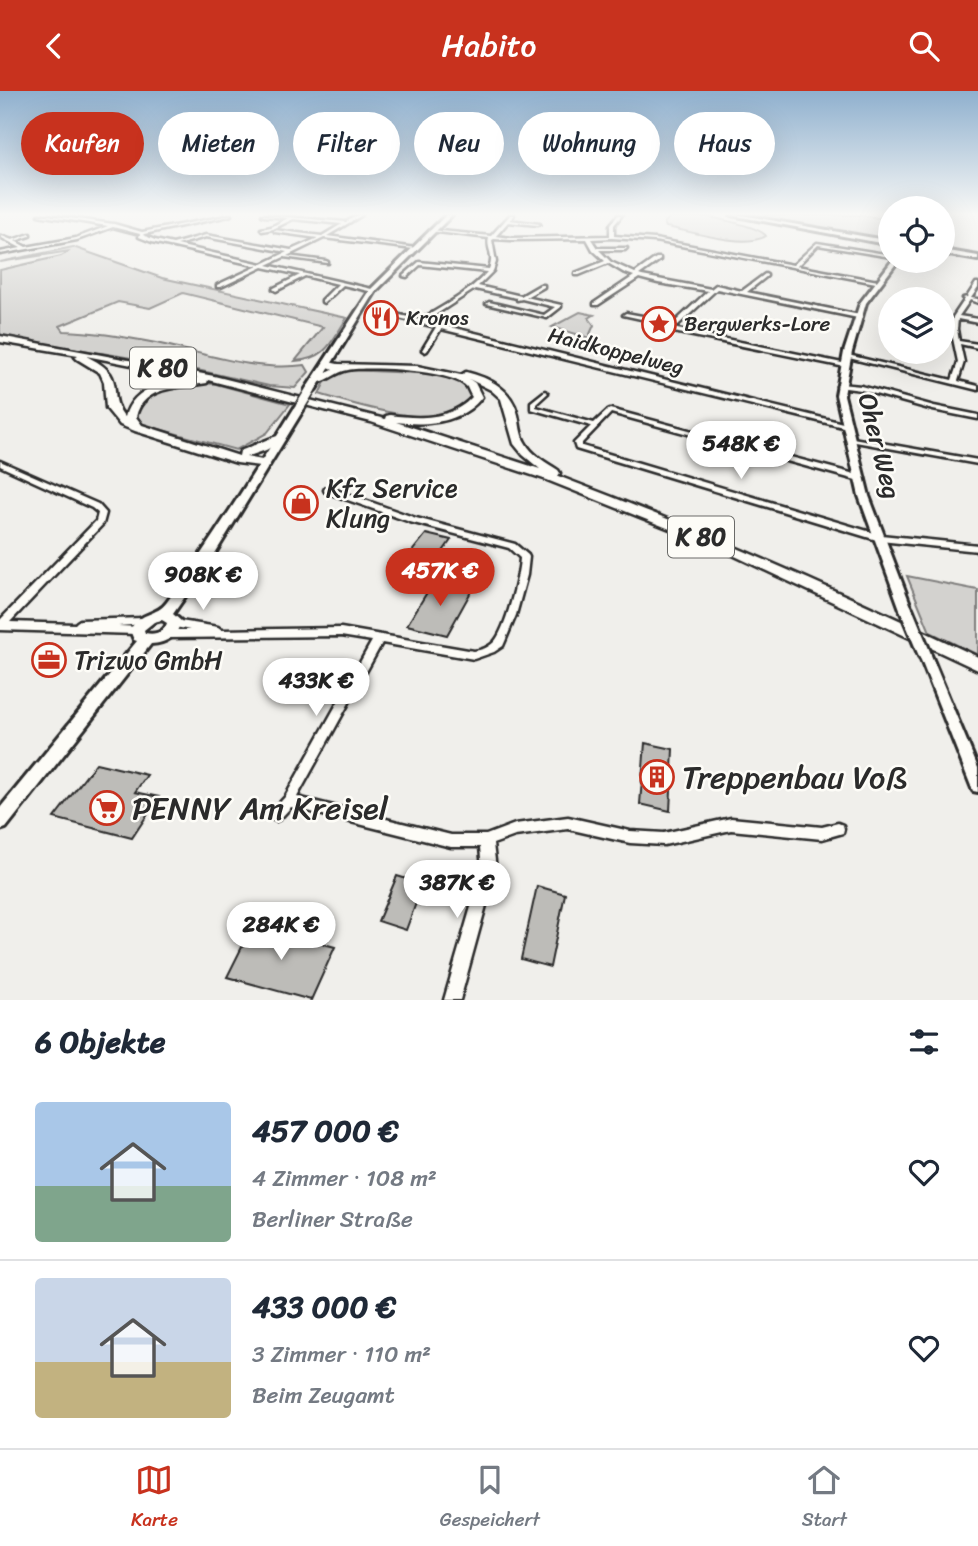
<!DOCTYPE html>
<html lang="de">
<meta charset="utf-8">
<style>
:root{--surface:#fff;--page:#f2f2f3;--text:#1f2937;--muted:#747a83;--line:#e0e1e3;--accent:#c8321e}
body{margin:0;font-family:Sriracha,sans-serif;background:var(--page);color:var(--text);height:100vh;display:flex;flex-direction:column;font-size:26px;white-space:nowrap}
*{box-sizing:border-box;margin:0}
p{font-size:23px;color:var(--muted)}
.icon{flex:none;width:38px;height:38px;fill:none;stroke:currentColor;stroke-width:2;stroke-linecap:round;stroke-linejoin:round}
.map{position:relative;height:909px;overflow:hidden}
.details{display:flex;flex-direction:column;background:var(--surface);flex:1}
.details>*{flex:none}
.guide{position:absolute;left:21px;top:21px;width:936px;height:63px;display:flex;gap:14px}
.fabs{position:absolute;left:878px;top:105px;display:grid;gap:14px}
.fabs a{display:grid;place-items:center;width:77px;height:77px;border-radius:50%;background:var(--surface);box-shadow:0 7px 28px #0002;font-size:35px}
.price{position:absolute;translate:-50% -60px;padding:0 16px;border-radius:24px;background:#fff;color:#222;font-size:23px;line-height:46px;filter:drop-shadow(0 2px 4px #0008)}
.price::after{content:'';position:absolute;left:50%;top:42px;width:21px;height:16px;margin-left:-10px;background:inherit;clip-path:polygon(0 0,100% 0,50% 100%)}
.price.active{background:var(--accent);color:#fff}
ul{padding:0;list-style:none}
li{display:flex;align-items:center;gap:21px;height:175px;padding:0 35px}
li+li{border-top:2px solid var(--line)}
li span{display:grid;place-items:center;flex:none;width:196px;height:140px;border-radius:7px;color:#555}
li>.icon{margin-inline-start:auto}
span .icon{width:84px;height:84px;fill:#fffc;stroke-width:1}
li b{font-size:30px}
h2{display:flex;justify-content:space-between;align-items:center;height:84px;padding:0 35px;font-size:30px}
.pill{padding:0 24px;border-radius:32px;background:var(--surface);box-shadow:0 7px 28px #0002;font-size:24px;line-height:63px}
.pill.active{background:var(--accent);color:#fff}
header{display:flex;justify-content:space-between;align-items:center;height:91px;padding:0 35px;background:var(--accent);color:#fff;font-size:32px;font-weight:600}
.tab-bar{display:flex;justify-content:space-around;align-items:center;height:98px;border-top:2px solid var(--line);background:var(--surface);font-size:19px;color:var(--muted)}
.tab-bar a{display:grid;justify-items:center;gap:4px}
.tab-bar .active{color:var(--accent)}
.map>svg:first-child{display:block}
</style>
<header><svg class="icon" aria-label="back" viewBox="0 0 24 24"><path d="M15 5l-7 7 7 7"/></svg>Habito<svg class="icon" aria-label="search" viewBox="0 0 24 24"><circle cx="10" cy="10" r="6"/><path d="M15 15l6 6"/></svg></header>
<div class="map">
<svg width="978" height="909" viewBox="0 0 978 909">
<rect width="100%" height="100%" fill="#f0efeb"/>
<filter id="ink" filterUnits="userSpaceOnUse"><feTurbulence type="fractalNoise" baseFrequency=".0143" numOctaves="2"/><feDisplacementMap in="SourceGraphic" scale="14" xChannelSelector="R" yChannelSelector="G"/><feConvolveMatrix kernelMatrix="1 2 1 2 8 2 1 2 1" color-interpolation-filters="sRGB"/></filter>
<g filter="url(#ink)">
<!-- green -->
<path fill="#d3d2cf" stroke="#7f7e7d" stroke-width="2" d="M690,124C701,124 759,134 766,145C745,158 690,140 666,136L664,132L670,126L694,125Z
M741,124H860L891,129V151Z
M73,156L162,187L347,227C331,251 327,268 295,270L323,236L183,202L150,217L118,211L60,235L64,240C95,241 126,246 156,252C204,262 255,281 305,274L309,281L295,297L269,295L179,275L0,245V179L61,165L70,160L0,171Z
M580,221L594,224L589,227L594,234L590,243L593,248L552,236Z
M347,279L440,283L453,285L472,299C464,352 349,311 319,303L327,287Z
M201,292L216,293L290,313L267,342L236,359L137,332L134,318C157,298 171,296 201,292Z
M907,485L978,499V564L930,541Z"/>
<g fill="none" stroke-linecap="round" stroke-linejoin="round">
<!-- stream -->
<path stroke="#777775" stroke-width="2.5" d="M613,323L641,330
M646,332L675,340
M678,341L683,342
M691,344L696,346
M705,348L716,351
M719,352L746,359
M750,360L758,363
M767,365L777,368"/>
</g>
<!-- building -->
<path fill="#bdbcb8" stroke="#2b2b2b" stroke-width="2" d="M426,443L451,449L432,476L406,468Z
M434,490L472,499L447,544L407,534Z
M645,652L673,658L670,720L640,713Z
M96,672L147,684L135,701L159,706L132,747L54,727Z
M397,785L423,793L406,839L378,830Z
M537,795L565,803L550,876L521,868Z
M253,834L335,856L311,909L227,886Z"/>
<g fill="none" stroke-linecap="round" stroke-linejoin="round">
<!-- minor casing -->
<g stroke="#2b2b2b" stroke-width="5">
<path id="minor" d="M38,124H46L114,133L142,141L231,124L229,125L144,143L143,144L155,149L173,153L206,144L291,159L318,147L275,141L274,139L322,145L342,133L293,128L273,138L262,140L261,138L271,136L288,127L264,125L262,124L346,131L358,124H362L327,145L416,157L414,158L324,147L287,165L326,170L328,171V172L284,166L267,174L376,199L373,201L343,194L324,212L322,211V209L338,193L305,185L276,200L273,198L274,197L300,184L263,176L221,196H217V194L258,175L152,151L139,146L140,143L113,136L77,149L0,163V161L21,157L2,147V145L12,149L30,143V145L15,150L26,156L76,147L108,135ZM206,146L287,161L262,173L177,154Z
M510,124H514L510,129L540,133L538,134L508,131L496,145L511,147L610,145V134L618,124H622L614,134V145L655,148L793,174L817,152L891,164V166L818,154L797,175L878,190V192H876L655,150L612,147L591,148L597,157H627L625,159H599L611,171L635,182L656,167H660V169L639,184L642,185L711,198L716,194L742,200L765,183L767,184V185L747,201L860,224L861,225L858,227L717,198L678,234L660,232L658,234L847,273L848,274L845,276L654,237L651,235L655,231L623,224L626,222L675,231L708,200L658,192L639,187L598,214H594V212L634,185L623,181L608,172L579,184H575V182L605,170L593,159L587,148L511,149L494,148L492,149L496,171L493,180L478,195L521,205L540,194H544V196L526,206L561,214V216L547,227L486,213L489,211L544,224L555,216L522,208L517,209V207L475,198L426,230L847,333L851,335L847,337L441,238L427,260L425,261L422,259L436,236L374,221V219L376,218L420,229C443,215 469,202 487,181L420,174L407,186L403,185L419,171L489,178C495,163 486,158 489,147L429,140L431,139L491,145Z
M976,192H978V197L971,207L978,208V212L970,209L959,225L978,228V232L958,228L957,238L959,250L978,253V257L960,253L964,271L958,290L978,295V299L845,266L848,264L952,289L958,271L951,238L953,226L965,208L963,207L967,206Z
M840,293L861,295L934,315L978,324V328L933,319L861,299L838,296L837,295Z
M545,300L548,302L536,313V316L594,332L608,319L610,318L862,385L863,387L859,389H856L611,322L582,352V355L881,444L978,454V460L880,450L576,358L574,352L591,335L531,318V311Z
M847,346L978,369V373L850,350L846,348Z
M0,370L98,413L106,422L103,433L10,531L75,533L77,531L80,529L144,527L147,528L149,530L147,532L144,533L118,535L141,536L142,539L141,542L137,543L0,539V529L96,430L98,422L92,417L0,375Z
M325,397H331L416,427L515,453L528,464L529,466L527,484L516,524L506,548L503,555L494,561L474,568L382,552L297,706L451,744H486L515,733L568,726L630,740L664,742L731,727L822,736L838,732L843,734L844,738L843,742L822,748L731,739L664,754L630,752L568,738L515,745L493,753L496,778L460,909H444L482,778L480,756H451L291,716L280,728L276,730L272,728L270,724L272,720L285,706L372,550L341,545L168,547L164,546L163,543L164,540L168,539H190L171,535L169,533L171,531L174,529L218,536L222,539L341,537L474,560C481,559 488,557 494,551C506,538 519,486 520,467L509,457L410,431L325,401L324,399Z"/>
</g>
<!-- tertiary casing -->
<g stroke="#2b2b2b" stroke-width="6">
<path id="tertiary" d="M892,170H898L866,212L852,261L844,304L869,405L912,518L910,521H902L900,518L859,405L836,304L844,261L860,212Z
M925,559L929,561L931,564L978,677V701L973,700L971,695L919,564L921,561Z"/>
</g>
<!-- secondary casing -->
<g stroke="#2b2b2b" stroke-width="6">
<path id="secondary" d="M446,124H452L376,200L316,298L314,300H308L306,298L371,198Z
M731,124H741L891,150V154Z
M943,159L978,165V169L943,163Z
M300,313L305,316L214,464L173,523L181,530C177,546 166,552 151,553L6,737L0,739V717L137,550L134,549L130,539C142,519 156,526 167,511C213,448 254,382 295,316ZM162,529L167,532C164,542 154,544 145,542L144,539L154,531Z"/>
</g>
<!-- trunk casing -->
<g stroke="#2b2b2b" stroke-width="5">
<path id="trunk" d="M0,245L214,285L385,328L386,325L390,324C419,328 451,329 472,306C471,305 467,296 467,296C452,279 370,275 348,279C335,281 326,293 312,292V288L333,278L324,274V270L338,273L417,275L461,284L466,281C490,287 512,298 518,324C520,333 520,343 525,351C532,364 547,372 558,379L560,382L558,385C701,439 840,500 978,566V579L720,458L547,389L371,331L208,289L207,292C181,297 143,294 136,326L142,334L239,365L240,360C252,356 275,343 285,344V348L266,359L246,366L268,370L270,373L268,376L237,372L135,340L120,334L106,317L104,291L100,282L77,268L75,266L78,264L0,251ZM86,265L198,287C170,289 133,294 125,326C104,302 131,286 86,265ZM469,288L491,299L501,308L514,353L523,364L540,378L396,331C427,335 462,332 482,306L475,292Z"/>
</g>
<!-- minor -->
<use href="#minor" fill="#fdfcf7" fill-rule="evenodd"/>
<!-- tertiary -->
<use href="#tertiary" fill="#fdfcf7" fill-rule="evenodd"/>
<!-- secondary -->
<use href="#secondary" fill="#fdfcf7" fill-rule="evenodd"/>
<!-- trunk -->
<use href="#trunk" fill="#fdfcf7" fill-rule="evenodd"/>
<!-- tertiary-bridge casing -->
<g stroke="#2b2b2b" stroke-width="18" stroke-linecap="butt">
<path id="tertiary-bridge" d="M906,518L925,564"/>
</g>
<!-- secondary-bridge casing -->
<g stroke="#2b2b2b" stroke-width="12" stroke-linecap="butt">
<path id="secondary-bridge" d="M300,316L311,298"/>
</g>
<!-- tertiary-bridge -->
<use href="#tertiary-bridge" stroke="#fdfcf7" stroke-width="12"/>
<!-- secondary-bridge -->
<use href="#secondary-bridge" stroke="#fdfcf7" stroke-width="9"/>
</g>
</g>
<!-- sky -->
<linearGradient id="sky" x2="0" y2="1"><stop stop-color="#8fb0ce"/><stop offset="0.49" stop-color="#f8f8f6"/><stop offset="1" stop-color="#f8f8f6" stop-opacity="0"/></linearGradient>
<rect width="978" height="251" fill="url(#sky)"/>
<!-- icons -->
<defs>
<g id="restaurant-ring" transform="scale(1.75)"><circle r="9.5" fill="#fdfcf7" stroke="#c8321e" stroke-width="1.5"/><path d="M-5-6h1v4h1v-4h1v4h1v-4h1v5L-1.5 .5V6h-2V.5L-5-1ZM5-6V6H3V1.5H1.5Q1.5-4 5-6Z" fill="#c8321e"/></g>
<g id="sight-ring" transform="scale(1.75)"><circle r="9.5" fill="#fdfcf7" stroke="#c8321e" stroke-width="1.5"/><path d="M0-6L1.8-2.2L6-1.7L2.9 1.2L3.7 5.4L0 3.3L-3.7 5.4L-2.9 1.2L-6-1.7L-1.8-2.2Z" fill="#c8321e"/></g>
<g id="shop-ring" transform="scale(1.75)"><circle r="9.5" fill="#fdfcf7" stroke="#c8321e" stroke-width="1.5"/><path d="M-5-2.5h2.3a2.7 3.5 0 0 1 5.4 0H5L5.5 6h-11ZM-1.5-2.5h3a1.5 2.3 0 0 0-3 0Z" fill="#c8321e"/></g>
<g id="office-ring" transform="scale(1.75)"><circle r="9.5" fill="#fdfcf7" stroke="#c8321e" stroke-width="1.5"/><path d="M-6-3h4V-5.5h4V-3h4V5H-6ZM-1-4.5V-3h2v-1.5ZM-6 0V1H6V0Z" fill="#c8321e"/></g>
<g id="building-ring" transform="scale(1.75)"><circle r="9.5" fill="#fdfcf7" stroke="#c8321e" stroke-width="1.5"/><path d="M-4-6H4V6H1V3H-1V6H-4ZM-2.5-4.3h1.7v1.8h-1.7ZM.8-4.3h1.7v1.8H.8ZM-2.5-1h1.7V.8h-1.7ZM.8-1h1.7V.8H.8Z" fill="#c8321e"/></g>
<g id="supermarket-ring" transform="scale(1.75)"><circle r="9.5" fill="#fdfcf7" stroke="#c8321e" stroke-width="1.5"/><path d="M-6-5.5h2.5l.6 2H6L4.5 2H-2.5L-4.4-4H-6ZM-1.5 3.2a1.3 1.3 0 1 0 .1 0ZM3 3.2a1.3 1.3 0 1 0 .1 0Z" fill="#c8321e"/></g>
</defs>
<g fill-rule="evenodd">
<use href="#restaurant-ring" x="381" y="227"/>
<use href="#sight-ring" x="659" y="233"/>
<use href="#shop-ring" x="301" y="412"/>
<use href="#office-ring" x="49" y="569"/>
<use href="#building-ring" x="657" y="686"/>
<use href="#supermarket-ring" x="107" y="717"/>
</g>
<g text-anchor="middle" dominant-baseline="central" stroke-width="5" stroke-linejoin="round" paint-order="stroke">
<!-- far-poi labels -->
<g font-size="21" fill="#2b2b2b" stroke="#fdfcf7" text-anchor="start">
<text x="406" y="227">Kronos</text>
<text x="684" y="233">Bergwerks-Lore</text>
</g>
<!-- far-street labels -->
<g font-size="21" fill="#2b2b2b" stroke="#fdfcf7">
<text transform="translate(616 260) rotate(14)">Haidkoppelweg</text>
</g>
<!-- shield labels -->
<g fill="#fdfcf7" stroke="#6a6a68" stroke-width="2">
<rect x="130" y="256.5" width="66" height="41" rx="5"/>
<rect x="668" y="425.5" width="66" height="41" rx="5"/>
</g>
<g font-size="24" font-weight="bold" fill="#2b2b2b">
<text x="163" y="277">K 80</text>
<text x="701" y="446">K 80</text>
</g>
<!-- street labels -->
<g font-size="26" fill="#2b2b2b" stroke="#fdfcf7">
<text transform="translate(880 355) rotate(76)">Oher Weg</text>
</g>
<!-- poi labels -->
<g font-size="26" fill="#2b2b2b" stroke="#fdfcf7" text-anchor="start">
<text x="326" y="397">Kfz Service<tspan x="326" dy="30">Klung</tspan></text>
<text x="74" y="569">Trizwo GmbH</text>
</g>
<!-- near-poi labels -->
<g font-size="32" fill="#2b2b2b" stroke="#fdfcf7" text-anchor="start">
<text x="682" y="686">Treppenbau Voß</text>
<text x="132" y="717">PENNY Am Kreisel</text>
</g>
</g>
</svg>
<div class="fabs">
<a><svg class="icon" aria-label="locate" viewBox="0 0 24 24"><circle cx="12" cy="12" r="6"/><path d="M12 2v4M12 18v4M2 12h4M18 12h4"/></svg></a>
<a><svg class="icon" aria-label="layers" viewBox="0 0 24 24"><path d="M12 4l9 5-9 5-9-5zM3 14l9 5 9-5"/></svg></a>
</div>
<b class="price" style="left:741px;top:390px">548K €</b>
<b class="price active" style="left:440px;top:517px">457K €</b>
<b class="price" style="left:203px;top:521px">908K €</b>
<b class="price" style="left:316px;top:627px">433K €</b>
<b class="price" style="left:457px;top:829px">387K €</b>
<b class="price" style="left:281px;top:871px">284K €</b>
<div class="guide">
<a class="pill active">Kaufen</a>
<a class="pill">Mieten</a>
<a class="pill">Filter</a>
<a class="pill">Neu</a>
<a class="pill">Wohnung</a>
<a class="pill">Haus</a>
</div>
</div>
<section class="details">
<h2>6 Objekte<svg class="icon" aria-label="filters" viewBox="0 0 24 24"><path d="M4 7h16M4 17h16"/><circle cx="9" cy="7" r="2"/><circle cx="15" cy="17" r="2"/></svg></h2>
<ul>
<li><span style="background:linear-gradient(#a9c7e8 60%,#7fa58c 0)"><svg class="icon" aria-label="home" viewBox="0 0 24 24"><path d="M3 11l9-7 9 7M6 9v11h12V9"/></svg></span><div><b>457 000 €</b><p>4 Zimmer · 108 m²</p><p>Berliner Straße</p></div><svg class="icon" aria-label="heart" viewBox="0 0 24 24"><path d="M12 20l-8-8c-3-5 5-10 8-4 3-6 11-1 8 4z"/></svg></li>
<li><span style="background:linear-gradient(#c9d6e8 60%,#c2b280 0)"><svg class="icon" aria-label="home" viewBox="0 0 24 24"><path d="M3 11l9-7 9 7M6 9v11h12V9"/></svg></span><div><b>433 000 €</b><p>3 Zimmer · 110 m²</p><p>Beim Zeugamt</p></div><svg class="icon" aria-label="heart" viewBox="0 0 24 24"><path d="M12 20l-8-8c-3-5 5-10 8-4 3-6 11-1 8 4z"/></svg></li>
</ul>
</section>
<nav class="tab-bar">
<a class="active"><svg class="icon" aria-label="map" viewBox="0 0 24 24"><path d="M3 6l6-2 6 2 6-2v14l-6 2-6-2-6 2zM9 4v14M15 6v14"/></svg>Karte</a>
<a><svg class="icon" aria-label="saved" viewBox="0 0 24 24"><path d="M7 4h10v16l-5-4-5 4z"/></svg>Gespeichert</a>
<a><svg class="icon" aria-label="home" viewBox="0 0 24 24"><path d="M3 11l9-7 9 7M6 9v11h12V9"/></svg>Start</a>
</nav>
